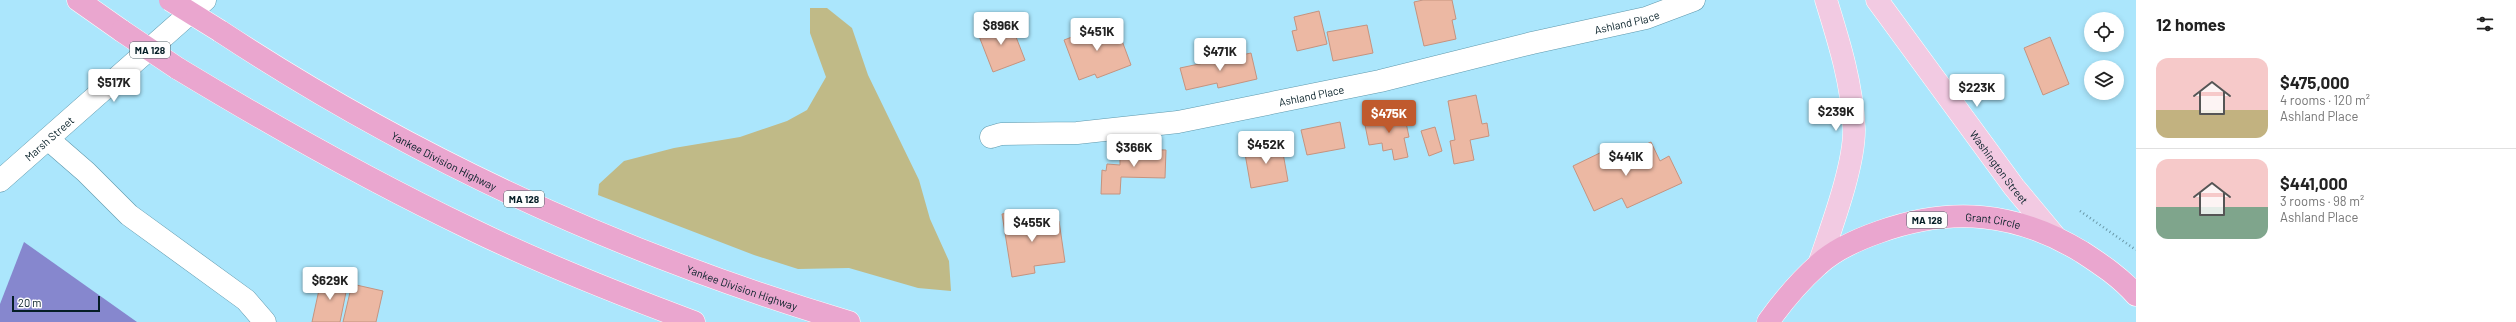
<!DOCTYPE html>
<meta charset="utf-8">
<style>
:root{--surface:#fff;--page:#f6f6f6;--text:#222;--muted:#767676;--line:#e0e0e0;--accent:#c05a2d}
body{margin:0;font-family:Barlow,sans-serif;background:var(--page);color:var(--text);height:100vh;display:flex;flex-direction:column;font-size:15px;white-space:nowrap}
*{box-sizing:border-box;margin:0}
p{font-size:13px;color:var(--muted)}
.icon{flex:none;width:22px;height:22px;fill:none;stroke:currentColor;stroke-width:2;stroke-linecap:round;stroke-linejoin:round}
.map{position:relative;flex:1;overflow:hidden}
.side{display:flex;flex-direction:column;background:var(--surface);width:380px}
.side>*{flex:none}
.controls{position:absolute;left:2084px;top:12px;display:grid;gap:8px}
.controls a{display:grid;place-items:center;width:40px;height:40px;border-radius:50%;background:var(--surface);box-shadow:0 2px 6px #0003;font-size:20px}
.scale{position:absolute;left:12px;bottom:10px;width:88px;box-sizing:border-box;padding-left:4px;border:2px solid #051e26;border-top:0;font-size:11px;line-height:14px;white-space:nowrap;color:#051e26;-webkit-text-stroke:3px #fdfdfd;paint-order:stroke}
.price{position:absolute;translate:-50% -34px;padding:0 9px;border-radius:4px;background:#fff;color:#222;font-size:13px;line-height:26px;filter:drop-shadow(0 1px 2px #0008)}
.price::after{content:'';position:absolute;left:50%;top:24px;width:12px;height:9px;margin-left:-6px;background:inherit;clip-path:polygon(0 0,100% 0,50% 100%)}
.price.selected{background:var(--accent);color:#fff}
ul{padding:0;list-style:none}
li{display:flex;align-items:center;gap:12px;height:100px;padding:0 20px}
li+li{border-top:1px solid var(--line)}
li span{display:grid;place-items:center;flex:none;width:112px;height:80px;border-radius:12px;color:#555}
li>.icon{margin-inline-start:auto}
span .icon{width:48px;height:48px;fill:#fffc;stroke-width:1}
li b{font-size:17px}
h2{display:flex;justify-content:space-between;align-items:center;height:48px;padding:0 20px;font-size:17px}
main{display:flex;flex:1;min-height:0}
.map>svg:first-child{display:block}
</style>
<main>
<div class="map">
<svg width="2136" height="322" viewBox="0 0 2136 322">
<rect width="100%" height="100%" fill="#abe6fc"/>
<!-- green -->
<path fill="#c0ba87" d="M810,8H827L852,28L868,75L919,180L930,219L949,261L951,291L918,288L849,268L798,269L754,255L598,195L599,184L624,161L674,148L740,137L787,121L807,110L826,77L810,33Z"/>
<!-- water -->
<path fill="#8687ce" d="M24,242L137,322H0V304Z"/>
<!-- building -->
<path fill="#ecb8a3" stroke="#c5937f" d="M1423,0H1452L1456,19L1452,20L1456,39L1424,46L1414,2Z
M1319,11L1327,44L1297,51L1292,31L1297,30L1294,17Z
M1009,19L1025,60L993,72L977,31Z
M1109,23L1112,32L1118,30L1131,65L1097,78L1095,74L1079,80L1064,40Z
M1367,25L1373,53L1333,61L1327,32Z
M2050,37L2069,84L2043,95L2024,48Z
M1251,53L1257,79L1218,88L1217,83L1186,90L1180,68Z
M1476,95L1482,124L1487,123L1489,136L1470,140L1474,160L1454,164L1450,141L1455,140L1448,101Z
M1404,113L1409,137L1404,138L1408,157L1394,160L1392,149L1383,151L1382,143L1369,145L1364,120Z
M1340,122L1345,148L1307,155L1301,130Z
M1435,127L1442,151L1429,156L1421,131Z
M1281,142L1288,181L1251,188L1244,148Z
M1651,142L1660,161L1669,156L1682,183L1627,208L1622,198L1594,211L1573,166L1606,150L1610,160Z
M1120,149L1166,150L1165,178L1121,177L1120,194H1101L1102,170L1106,171L1107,164L1120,165Z
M1027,210L1029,220L1038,219V224L1059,221L1065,262L1034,266L1035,273L1012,277L1002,214Z
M322,276L348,282L340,322H312Z
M352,284L383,291L376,322H343Z"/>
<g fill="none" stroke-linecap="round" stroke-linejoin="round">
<!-- minor casing -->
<g stroke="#5e98ac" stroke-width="23">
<g id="minor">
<path id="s1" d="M991,137L1001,134L1077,133L1178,122L1380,81L1532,43L1646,18L1694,0"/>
<path d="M48,139L86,172L129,215L246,300L265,322"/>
<path id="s2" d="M0,181L205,0"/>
</g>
</g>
<!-- major casing -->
<g stroke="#fff" stroke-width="23">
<g id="major">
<path id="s3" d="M1877,0L2014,187L2054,235"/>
<path d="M1819,264C1831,228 1855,165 1854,128C1852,83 1839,42 1826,0"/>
</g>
</g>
<!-- highway casing -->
<g stroke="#fff" stroke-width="23">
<g id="highway">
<path d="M78,0L122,31"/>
<path id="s4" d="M220,31C413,158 627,256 849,322"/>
<path d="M177,68C273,126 370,181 471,229C543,264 619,294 694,322"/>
<path id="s5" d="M1768,322C1783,301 1799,282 1818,265C1834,250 1859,239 1879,232C1952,206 2016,212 2082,252C2102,265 2120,277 2136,295"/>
</g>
</g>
<!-- path -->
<path stroke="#6a98a8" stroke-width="2.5" stroke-dasharray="1 3" stroke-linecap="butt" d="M2080,211L2136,250"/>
<!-- minor -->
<use href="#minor" stroke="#fff" stroke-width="22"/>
<!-- major -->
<use href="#major" stroke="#f2cae2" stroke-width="22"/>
<!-- highway -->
<use href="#highway" stroke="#eaa6cf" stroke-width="22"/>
<!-- highway-bridge casing -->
<g stroke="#fff" stroke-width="23" stroke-linecap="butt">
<path id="highway-bridge" d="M170,0L220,31
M122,31L177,68"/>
</g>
<!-- highway-bridge -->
<use href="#highway-bridge" stroke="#eaa6cf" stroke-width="22"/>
</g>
<g text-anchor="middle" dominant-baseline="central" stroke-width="3.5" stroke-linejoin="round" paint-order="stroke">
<!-- shield labels -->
<g fill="#fdfdfd" stroke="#4f6166" stroke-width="1">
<rect x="130" y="42" width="40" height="16" rx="3"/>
<rect x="504" y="191" width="40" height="16" rx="3"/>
<rect x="1907" y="212" width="40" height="16" rx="3"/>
</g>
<g font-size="10" font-weight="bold" fill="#051e26">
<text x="150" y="50">MA 128</text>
<text x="524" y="199">MA 128</text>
<text x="1927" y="220">MA 128</text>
</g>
<!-- street labels -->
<g font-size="11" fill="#051e26" stroke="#fdfdfd">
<text stroke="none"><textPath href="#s1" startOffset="648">Ashland Place</textPath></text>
<text stroke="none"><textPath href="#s1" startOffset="324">Ashland Place</textPath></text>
<text stroke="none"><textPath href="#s2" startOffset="65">Marsh Street</textPath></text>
<text stroke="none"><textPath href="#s4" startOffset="259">Yankee Division Highway</textPath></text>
<text stroke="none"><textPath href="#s3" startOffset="207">Washington Street</textPath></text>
<text stroke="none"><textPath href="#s5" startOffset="262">Grant Circle</textPath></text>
<text stroke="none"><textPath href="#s4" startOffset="583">Yankee Division Highway</textPath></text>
</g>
</g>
</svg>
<div class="controls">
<a><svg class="icon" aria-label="locate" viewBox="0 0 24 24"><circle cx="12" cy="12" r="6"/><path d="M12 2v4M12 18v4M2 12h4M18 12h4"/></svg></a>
<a><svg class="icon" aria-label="layers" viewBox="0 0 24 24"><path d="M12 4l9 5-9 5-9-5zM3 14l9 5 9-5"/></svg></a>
</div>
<div class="scale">20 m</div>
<b class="price" style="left:1001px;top:46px">$896K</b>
<b class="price" style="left:1097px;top:52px">$451K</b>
<b class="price" style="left:1220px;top:72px">$471K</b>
<b class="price" style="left:114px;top:103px">$517K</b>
<b class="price" style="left:1977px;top:108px">$223K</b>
<b class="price" style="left:1836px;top:132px">$239K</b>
<b class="price selected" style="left:1389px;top:134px">$475K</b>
<b class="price" style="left:1266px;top:165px">$452K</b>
<b class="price" style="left:1134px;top:168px">$366K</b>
<b class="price" style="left:1626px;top:177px">$441K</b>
<b class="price" style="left:1032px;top:243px">$455K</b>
<b class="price" style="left:330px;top:301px">$629K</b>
</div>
<section class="side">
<h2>12 homes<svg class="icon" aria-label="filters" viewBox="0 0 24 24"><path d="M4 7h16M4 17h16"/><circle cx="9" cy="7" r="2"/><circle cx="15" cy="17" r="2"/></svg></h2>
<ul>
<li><span style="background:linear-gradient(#f6c9c9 65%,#c2b280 0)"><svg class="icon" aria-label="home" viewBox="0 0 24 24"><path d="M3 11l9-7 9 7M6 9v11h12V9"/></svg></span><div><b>$475,000</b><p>4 rooms · 120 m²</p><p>Ashland Place</p></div></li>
<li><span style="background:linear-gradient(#f6c9c9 60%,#7fa58c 0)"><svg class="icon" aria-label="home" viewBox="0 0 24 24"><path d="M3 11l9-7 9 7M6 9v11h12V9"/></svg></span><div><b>$441,000</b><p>3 rooms · 98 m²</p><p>Ashland Place</p></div></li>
</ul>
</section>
</main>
